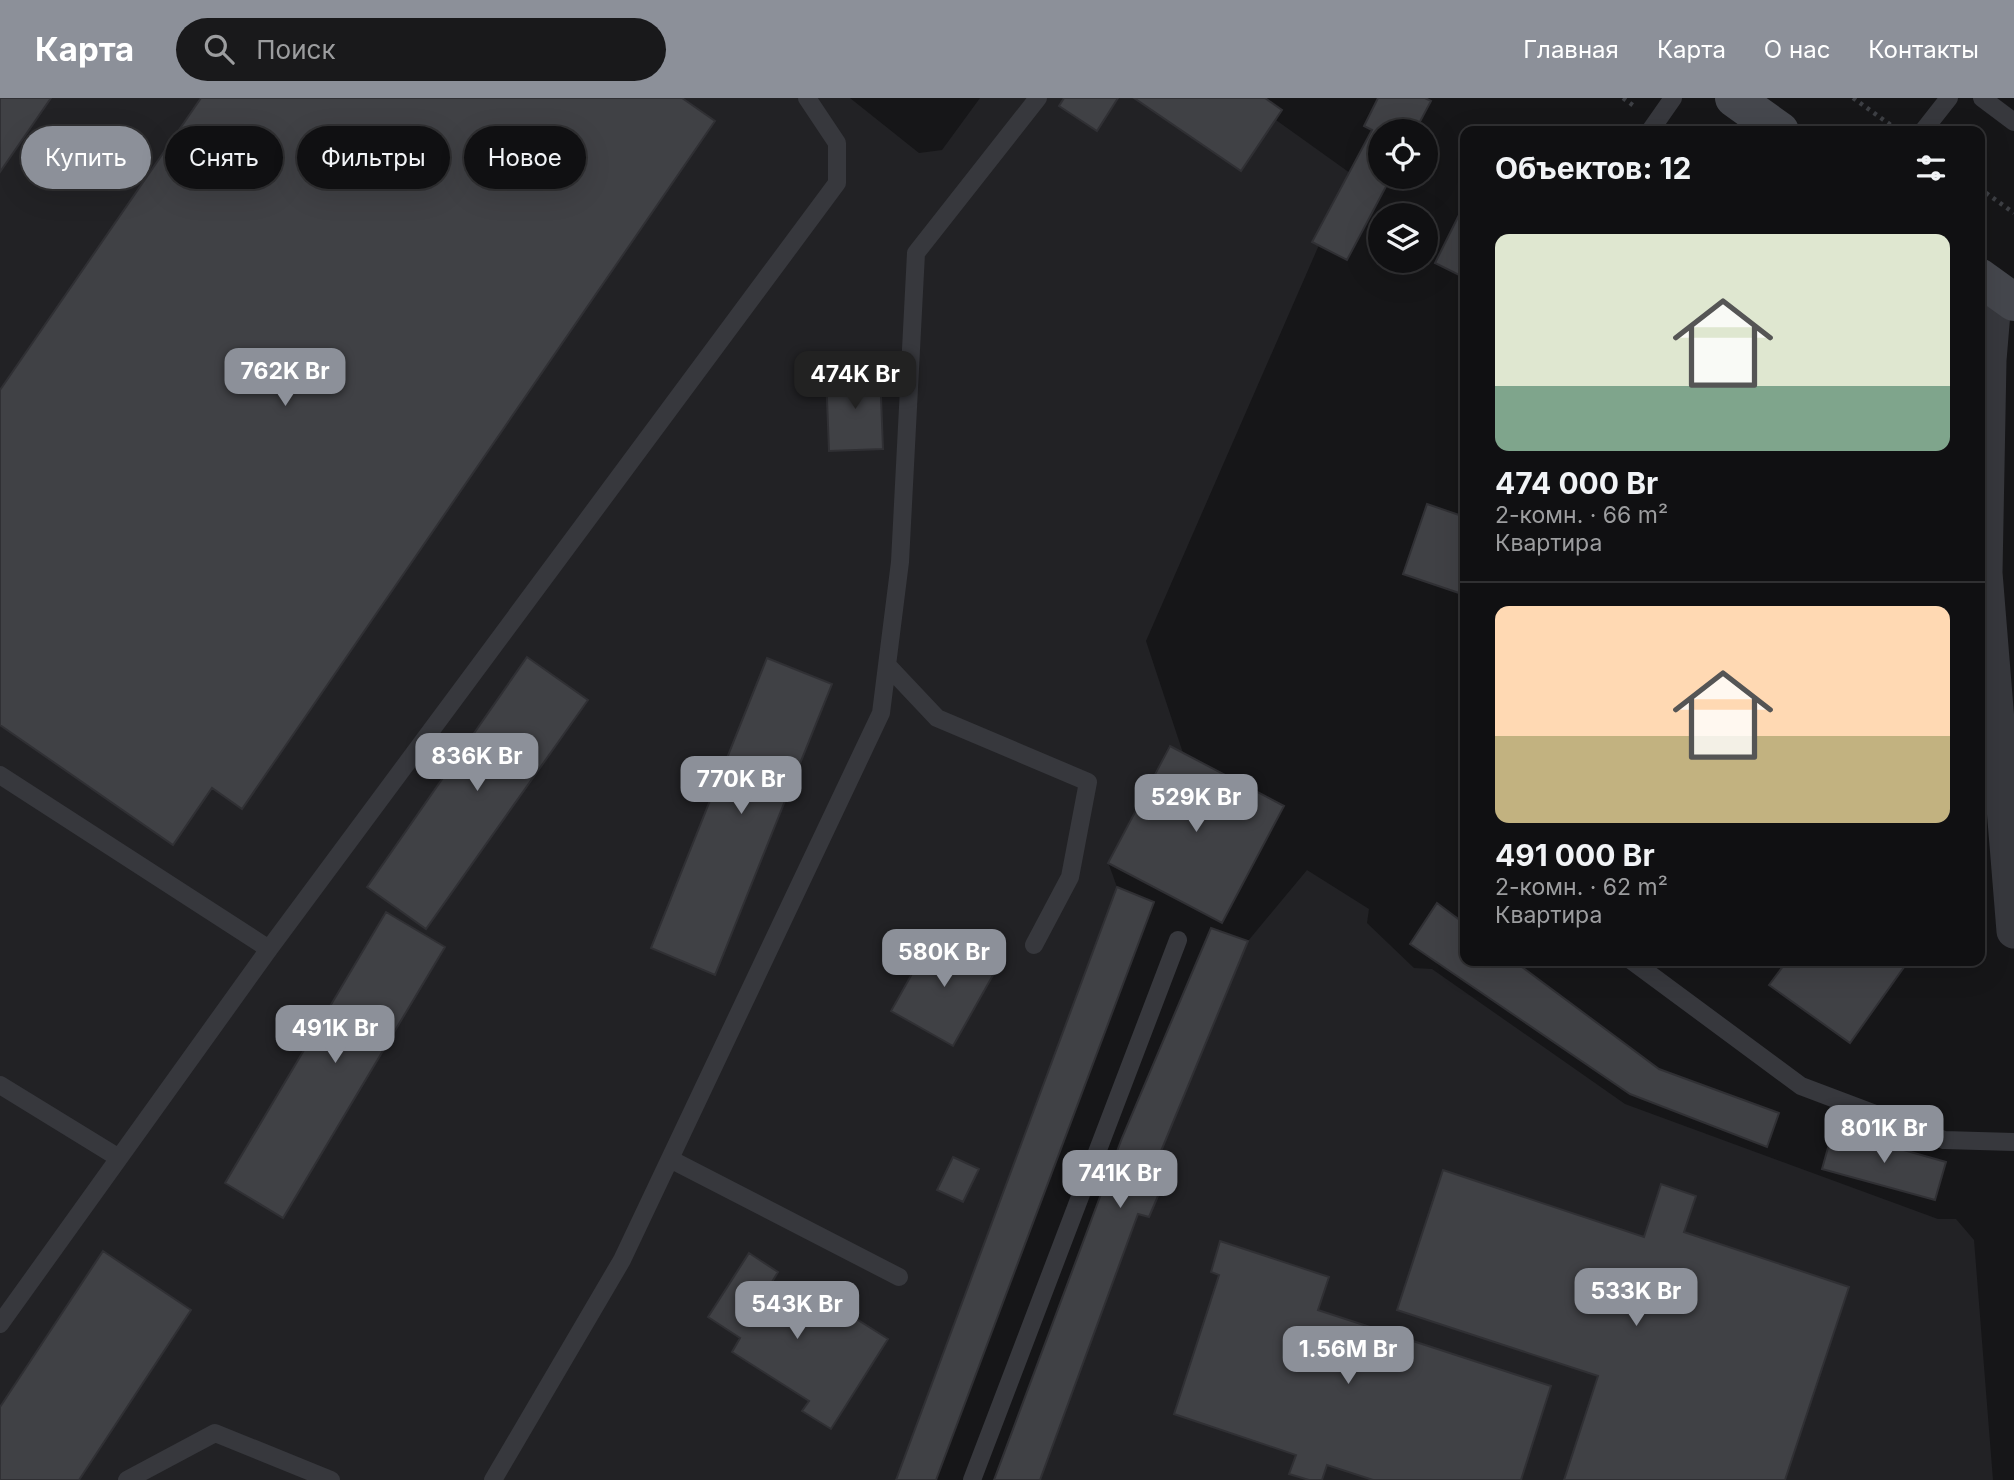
<!DOCTYPE html>
<html lang="ru">
<meta charset="utf-8">
<style>
:root{--surface:#101012;--page:#19191b;--text:#f1f3f6;--muted:#9c9d9f;--line:#303032;--accent:#8c9099}
body{margin:0;font-family:Inter,sans-serif;background:var(--page);color:var(--text);height:100vh;display:flex;flex-direction:column;font-size:26px;white-space:nowrap}
*{box-sizing:border-box;margin:0}
p{font-size:23px;color:var(--muted)}
.icon{flex:none;width:38px;height:38px;fill:none;stroke:currentColor;stroke-width:2;stroke-linecap:round;stroke-linejoin:round}
.map{position:relative;flex:1;overflow:hidden}
.sheet{position:absolute;left:1460px;top:28px;width:525px;height:840px;display:flex;flex-direction:column;background:var(--surface);border-radius:14px;box-shadow:0 7px 28px #0002,0 0 0 2px var(--line)}
.sheet>*{flex:none}
.guide{position:absolute;left:21px;top:28px;width:665px;height:63px;display:flex;gap:14px}
.buttons{position:absolute;left:1368px;top:21px;display:grid;gap:14px}
.buttons a{display:grid;place-items:center;width:70px;height:70px;border-radius:50%;background:var(--surface);box-shadow:0 7px 28px #0002,0 0 0 2px var(--line);font-size:35px}
.price{position:absolute;translate:-50% -60px;padding:0 16px;border-radius:14px;background:var(--accent);color:#fff;font-size:23px;line-height:46px;filter:drop-shadow(0 2px 4px #0008)}
.price::after{content:'';position:absolute;left:50%;top:42px;width:21px;height:16px;margin-left:-10px;background:inherit;clip-path:polygon(0 0,100% 0,50% 100%)}
.price.selected{background:#222;color:#fff}
ul{padding:0;list-style:none}
li{display:grid;align-content:center;gap:14px;height:371px;padding:0 35px}
li+li{border-top:2px solid var(--line)}
li span{display:grid;place-items:center;height:217px;border-radius:14px;color:#555}
li>.icon{margin-inline-start:auto}
span .icon{width:126px;height:126px;fill:#fffc;stroke-width:1}
li b{font-size:30px}
h2{display:flex;justify-content:space-between;align-items:center;height:84px;padding:0 35px;font-size:30px}
.pill{padding:0 24px;border-radius:32px;background:var(--surface);box-shadow:0 7px 28px #0002,0 0 0 2px var(--line);font-size:24px;line-height:63px}
.pill.selected{background:var(--accent);color:#fff}
header{display:flex;align-items:center;gap:42px;box-sizing:border-box;height:98px;padding:0 35px;background:var(--accent);color:#fff}
header strong{font-size:33px}
nav{display:flex;gap:38px;margin-inline-start:auto;font-size:24px}
.search{width:490px;height:63px;background:var(--page);display:flex;align-items:center;gap:18px;box-sizing:border-box;padding:0 24px;border-radius:38px;color:var(--muted);font-size:26px}
.map>svg:first-child{display:block}
</style>
<header>
<strong>Карта</strong>
<div class="search"><svg class="icon" aria-label="search" viewBox="0 0 24 24"><circle cx="10" cy="10" r="6"/><path d="M15 15l6 6"/></svg>Поиск</div>
<nav><a>Главная</a><a>Карта</a><a>О нас</a><a>Контакты</a></nav>
</header>
<div class="map">
<svg width="2014" height="1382" viewBox="0 0 2014 1382">
<rect width="100%" height="100%" fill="#161618"/>
<!-- built -->
<path fill="#222225" d="M0,0H850L919,55L942,52L980,0H1265L1282,12L1276,22L1350,75L1312,144L1319,147L1146,543L1183,655L1169,648L1108,764L1117,789L896,1382H0Z
M1307,772L1369,811L1367,825L1414,870L1432,871L1625,1006L1938,1121H1956L1974,1142L1993,1382H1040L1138,1116L1149,1119L1173,1064L1159,1058L1248,843Z"/>
<!-- building -->
<path fill="#404145" stroke="#303034" stroke-width="2" d="M0,0H51L0,74Z
M201,0H682L715,23L242,711L212,690L173,747L0,627V292Z
M1064,0H1118L1097,33L1059,8Z
M1134,0H1265L1282,12L1241,73Z
M1378,0H1425L1431,3L1415,33H1381V79H1391L1347,162L1312,144L1372,32L1364,28Z
M1465,105V180L1435,165Z
M880,273L883,351L829,353L826,276Z
M1427,406L1465,419V497L1403,476Z
M527,559L588,602L426,831L367,789Z
M767,560L832,586L715,877L651,850Z
M1170,648L1284,708L1222,825L1108,765Z
M1117,789L1154,804L936,1382H896Z
M1437,805L1465,826V863H1514L1659,971L1779,1015L1767,1049L1630,996L1410,846Z
M386,814L445,849L283,1120L225,1085Z
M1211,830L1248,843L1159,1058L1173,1063L1149,1119L1138,1116L1040,1382H994L1122,1040Z
M935,835L997,870L953,948L891,913Z
M1787,863H1904L1907,865L1850,945L1769,887Z
M1833,1032L1946,1064L1935,1102L1822,1071Z
M953,1059L979,1071L963,1104L937,1092Z
M1443,1072L1644,1139L1661,1086L1696,1098L1684,1134L1849,1189L1785,1382H1564L1598,1278L1397,1212Z
M1220,1143L1329,1179L1318,1212L1551,1288L1521,1382H1373L1327,1367L1322,1382H1309L1289,1376L1296,1357L1174,1316L1219,1177L1211,1174Z
M103,1153L191,1212L79,1382H0V1309Z
M749,1155L778,1174L772,1184L832,1222L839,1210L888,1241L831,1331L802,1313L809,1303L732,1254L740,1240L708,1219Z"/>
<g fill="none" stroke-linecap="round" stroke-linejoin="round">
<!-- path -->
<path stroke="#3d3f44" stroke-width="4.5" stroke-dasharray="3.5 5" stroke-linecap="butt" d="M1623,0L1634,8
M1853,0L1895,30
M1979,90L2014,115"/>
<!-- lane -->
<path stroke="#37383d" stroke-width="18" d="M1982,0L2014,24
M1650,33L1673,0
M1923,33L1949,0
M887,567L937,620L1088,684L1070,779L1034,847
M0,677L269,851
M1632,863L1801,988L1944,1042L2014,1044
M0,987L119,1060
M670,1061L899,1179
M0,1226L269,851L837,85V45L807,0
M127,1382L215,1335L331,1382
M493,1382L622,1162L881,615L900,464L916,155L1038,0
M972,1382L1178,842"/>
<!-- street -->
<path stroke="#37383d" stroke-width="35" d="M1995,190L1989,262L1985,475L2014,833"/>
<!-- secondary -->
<path stroke="#45474d" stroke-width="38" d="M1734,0L1780,33
M1979,179L2014,204"/>
</g>
</svg>
<div class="buttons">
<a><svg class="icon" aria-label="locate" viewBox="0 0 24 24"><circle cx="12" cy="12" r="6"/><path d="M12 2v4M12 18v4M2 12h4M18 12h4"/></svg></a>
<a><svg class="icon" aria-label="layers" viewBox="0 0 24 24"><path d="M12 4l9 5-9 5-9-5zM3 14l9 5 9-5"/></svg></a>
</div>
<b class="price" style="left:285px;top:310px">762K Br</b>
<b class="price selected" style="left:855px;top:313px">474K Br</b>
<b class="price" style="left:477px;top:695px">836K Br</b>
<b class="price" style="left:741px;top:718px">770K Br</b>
<b class="price" style="left:1196px;top:736px">529K Br</b>
<b class="price" style="left:944px;top:891px">580K Br</b>
<b class="price" style="left:335px;top:967px">491K Br</b>
<b class="price" style="left:1884px;top:1067px">801K Br</b>
<b class="price" style="left:1120px;top:1112px">741K Br</b>
<b class="price" style="left:1636px;top:1230px">533K Br</b>
<b class="price" style="left:797px;top:1243px">543K Br</b>
<b class="price" style="left:1348px;top:1288px">1.56M Br</b>
<div class="guide">
<a class="pill selected">Купить</a>
<a class="pill">Снять</a>
<a class="pill">Фильтры</a>
<a class="pill">Новое</a>
</div>
<section class="sheet">
<h2>Объектов: 12<svg class="icon" aria-label="filters" viewBox="0 0 24 24"><path d="M4 7h16M4 17h16"/><circle cx="9" cy="7" r="2"/><circle cx="15" cy="17" r="2"/></svg></h2>
<ul>
<li><span style="background:linear-gradient(#dfe7d0 70%,#7fa58c 0)"><svg class="icon" aria-label="home" viewBox="0 0 24 24"><path d="M3 11l9-7 9 7M6 9v11h12V9"/></svg></span><div><b>474 000 Br</b><p>2-комн. · 66 m²</p><p>Квартира</p></div></li>
<li><span style="background:linear-gradient(#ffd9b3 60%,#c2b280 0)"><svg class="icon" aria-label="home" viewBox="0 0 24 24"><path d="M3 11l9-7 9 7M6 9v11h12V9"/></svg></span><div><b>491 000 Br</b><p>2-комн. · 62 m²</p><p>Квартира</p></div></li>
</ul>
</section>
</div>
